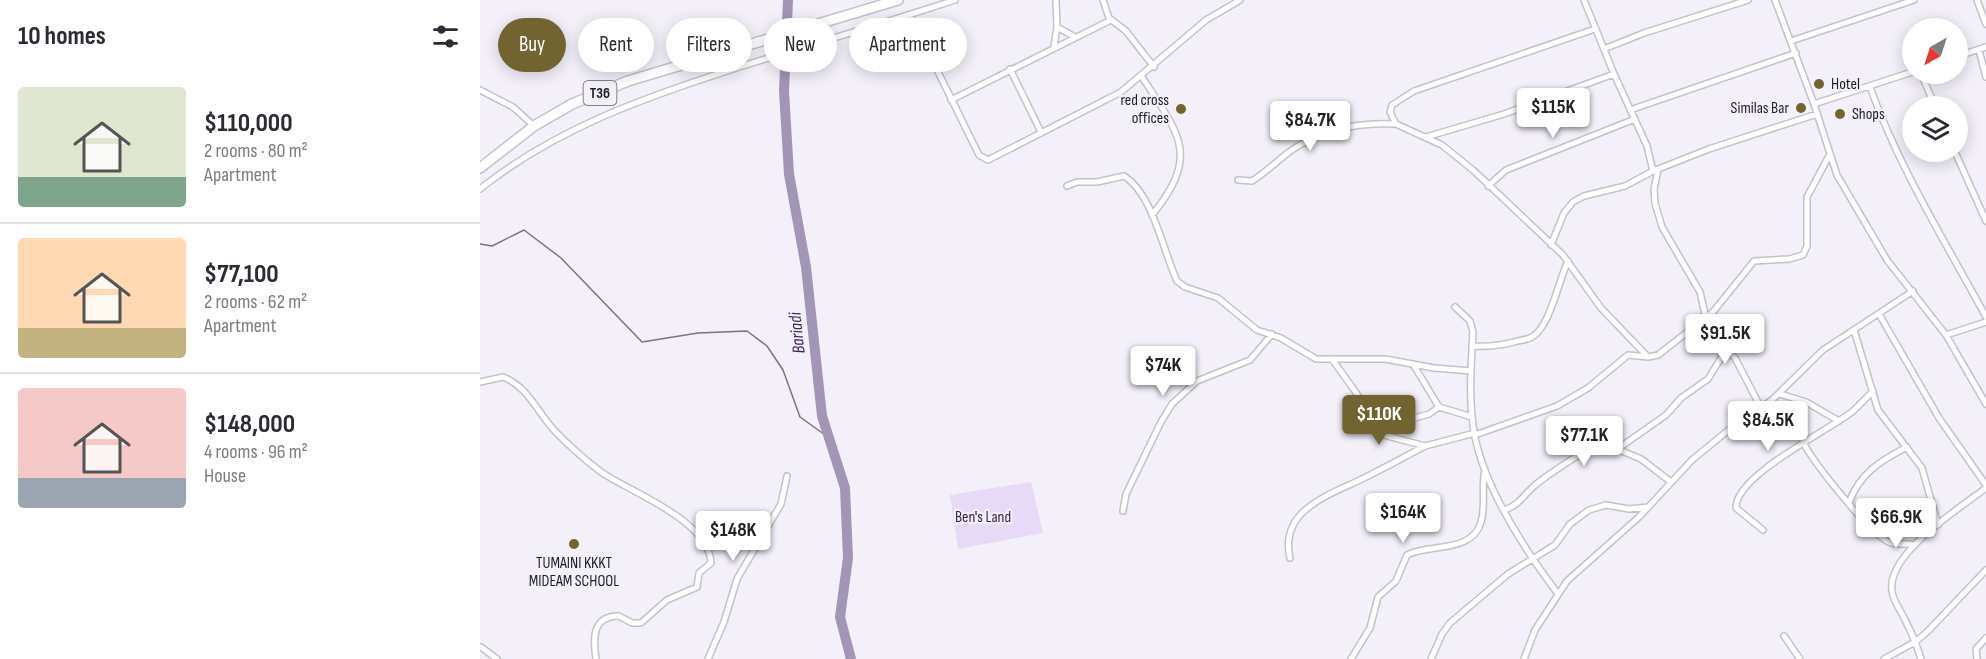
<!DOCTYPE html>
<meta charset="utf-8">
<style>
:root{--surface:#fff;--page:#f2f2f3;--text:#2b2b33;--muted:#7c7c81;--line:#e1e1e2;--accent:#716431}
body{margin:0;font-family:"Sofia Sans Condensed",sans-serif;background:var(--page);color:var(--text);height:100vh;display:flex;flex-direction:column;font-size:22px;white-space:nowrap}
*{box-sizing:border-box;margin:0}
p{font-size:20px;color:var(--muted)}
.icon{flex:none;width:33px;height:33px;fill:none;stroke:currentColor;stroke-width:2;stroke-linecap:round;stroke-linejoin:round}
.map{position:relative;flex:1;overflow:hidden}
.sheet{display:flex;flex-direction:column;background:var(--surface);width:480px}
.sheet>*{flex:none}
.guide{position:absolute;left:18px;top:18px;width:570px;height:54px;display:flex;gap:12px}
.needle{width:39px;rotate:219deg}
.controls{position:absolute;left:1422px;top:18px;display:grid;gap:12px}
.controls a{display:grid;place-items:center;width:66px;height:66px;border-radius:50%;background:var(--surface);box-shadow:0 3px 15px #0003;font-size:30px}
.price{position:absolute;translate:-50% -51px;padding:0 14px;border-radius:6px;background:#fff;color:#222;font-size:20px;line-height:39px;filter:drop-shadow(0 2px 3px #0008)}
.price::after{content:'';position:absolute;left:50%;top:36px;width:18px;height:14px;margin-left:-9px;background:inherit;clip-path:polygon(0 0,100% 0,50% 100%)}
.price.on{background:var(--accent);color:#fff}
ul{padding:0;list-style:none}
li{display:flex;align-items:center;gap:18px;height:150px;padding:0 18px}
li+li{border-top:2px solid var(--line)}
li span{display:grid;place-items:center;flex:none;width:168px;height:120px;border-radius:6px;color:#555}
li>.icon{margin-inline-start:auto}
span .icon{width:72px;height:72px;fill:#fffc;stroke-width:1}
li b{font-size:26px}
h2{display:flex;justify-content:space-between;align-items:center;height:72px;padding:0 18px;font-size:26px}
.pill{padding:0 21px;border-radius:27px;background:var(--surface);box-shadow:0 3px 15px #0003;font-size:21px;line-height:54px}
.pill.on{background:var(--accent);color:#fff}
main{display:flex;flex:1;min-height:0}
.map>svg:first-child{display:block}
</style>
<main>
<section class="sheet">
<h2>10 homes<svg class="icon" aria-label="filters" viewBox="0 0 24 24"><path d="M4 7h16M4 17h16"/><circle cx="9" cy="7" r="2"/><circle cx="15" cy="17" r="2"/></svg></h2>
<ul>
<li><span style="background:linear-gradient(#dfe7d0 75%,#7fa58c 0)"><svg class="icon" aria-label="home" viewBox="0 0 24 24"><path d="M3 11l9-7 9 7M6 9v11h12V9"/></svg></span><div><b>$110,000</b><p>2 rooms · 80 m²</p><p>Apartment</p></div></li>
<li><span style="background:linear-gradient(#ffd9b3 75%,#c2b280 0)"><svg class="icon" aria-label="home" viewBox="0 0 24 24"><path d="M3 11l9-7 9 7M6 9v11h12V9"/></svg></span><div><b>$77,100</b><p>2 rooms · 62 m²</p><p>Apartment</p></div></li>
<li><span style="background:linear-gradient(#f6c9c9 75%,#9aa5b1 0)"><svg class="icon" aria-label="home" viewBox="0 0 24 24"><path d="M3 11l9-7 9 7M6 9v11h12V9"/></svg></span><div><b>$148,000</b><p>4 rooms · 96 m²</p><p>House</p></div></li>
</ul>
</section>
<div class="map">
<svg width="1506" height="659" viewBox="0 0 1506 659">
<rect width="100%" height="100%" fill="#f4f0fa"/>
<!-- green -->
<path fill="#e6daf6" d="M551,482L563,533L478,549L470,495Z"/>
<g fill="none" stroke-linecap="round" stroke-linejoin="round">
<!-- stream -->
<path stroke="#7b7188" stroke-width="1.5" d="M0,244L12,246L44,230L81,258L162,342L218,333L267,331L287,346L303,370L320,417L348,437"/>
<!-- river -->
<path stroke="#a395b5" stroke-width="10" d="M308,0L304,91L309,174L326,267L342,416L365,488L368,558L360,617L371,659"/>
<!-- street casing -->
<g stroke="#c5c1cb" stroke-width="8">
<path id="street" d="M623,0L629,18L646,31L674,67
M1104,0L1134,74L1167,146L1173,171
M1295,0L1334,104L1357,175L1407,260L1466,335L1506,404
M1497,0L1506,24
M430,15L499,155L508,160L641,92L726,20L760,0
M577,27L595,37
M1115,29L934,91L912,105L910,112L916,124L962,145L993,170L1083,255L1121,308L1168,357
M1311,41L1434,0
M574,46L577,27L576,0
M1124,49L1164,33L1268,0
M1499,50L1506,77
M1478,56L1506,47
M530,69L561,132
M1441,74L1455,106
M662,77C699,134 721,155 672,215
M1390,87C1419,168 1465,241 1506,317
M0,90L33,107L54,126
M471,100L631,20
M1334,104L1432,72
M1150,110L1316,53
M946,137L1024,114L1134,74
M1475,152L1506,221
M1178,169L1174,189L1175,203L1182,227L1220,292L1229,332L1255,358L1281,408
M758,180L772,181C785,173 796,162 809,152C841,129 877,122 916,124
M587,186L597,182H617L644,176C673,194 683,251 697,281L705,287L738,298L777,330L801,338L836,359H905L954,368L991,371
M1008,186L1026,170L1155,119
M0,189C75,129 163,98 253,69C327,46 401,24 475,0
M1071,245L1084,213L1093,202L1104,196L1145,186L1173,171L1229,149L1337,114
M975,307L990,321L993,332C991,367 988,402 995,437C1006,491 1045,550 1078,594
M1399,314L1459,418L1506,485
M1374,330L1398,410L1442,468L1458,525
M1466,335L1506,322
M992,346C1008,347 1019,346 1034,342C1040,340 1047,340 1052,337C1070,327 1078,282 1088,261
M852,359L877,394L881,402L882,419L900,434L945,446L995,433
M933,364L959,407L992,417
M0,382L23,377C47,386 57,411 73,429C88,445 104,459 121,472C150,492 229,520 231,563L219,573L217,587L187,600L161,623H152L139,616C112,616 113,638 116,659
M1300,394L1326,402L1359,421
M899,433L916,423L949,414L959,407
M995,435L1077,406L1108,388L1148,355L1168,357L1178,355L1233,312L1274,261L1309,259L1323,255L1327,246V197L1350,154
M1323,442C1333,462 1392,537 1411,543C1417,545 1428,543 1434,545
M1139,448L1186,415L1201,398L1228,379L1246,350
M1369,503C1379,474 1400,461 1427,447
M1024,510C1038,506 1043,496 1053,487C1063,478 1111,445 1123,443L1161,459L1191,482
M643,511L646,494L681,422L692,404L717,381L770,360L792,334
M1283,530L1256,508C1255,475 1350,430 1373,411C1380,405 1386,398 1393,391
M810,558C799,509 850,495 884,478C904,468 925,457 945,446
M1304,636L1320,659
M1,647L17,659
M228,659L244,622L257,579L301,504L307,476
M871,659L890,628L898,597L916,581L927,555C949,543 992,554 1001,522C1006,506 1001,487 1005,470
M951,659L962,634L970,623L1028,574L1075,545L1090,524L1109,510L1126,505L1149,509L1168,507
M1044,659L1055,630L1087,581L1159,517L1212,460L1262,419L1292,400L1343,350L1433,291
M1404,659L1435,642L1447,632L1506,570
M1441,659C1437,646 1432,633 1425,620C1421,610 1413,602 1412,591C1406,554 1480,508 1506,488
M1497,659L1496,649L1506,638"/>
</g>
<!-- highway casing -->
<g stroke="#c5c1cb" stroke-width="12">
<path id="highway" d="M0,168L54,126L92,104L148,81L418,0"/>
</g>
<!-- street -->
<use href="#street" stroke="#fff" stroke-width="5"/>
<!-- highway -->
<use href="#highway" stroke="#fff" stroke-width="9"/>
</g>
<!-- markers -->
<g fill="#716431" stroke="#f4f0fa" stroke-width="2">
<circle cx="1339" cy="84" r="6"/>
<circle cx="1321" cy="108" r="6"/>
<circle cx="701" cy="109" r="6"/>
<circle cx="1360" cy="114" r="6"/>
<circle cx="94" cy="544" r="6"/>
</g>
<g text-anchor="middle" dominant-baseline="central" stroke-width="4.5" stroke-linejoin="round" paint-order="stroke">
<!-- shield labels -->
<rect fill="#f4f0fa" stroke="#5e5c61" stroke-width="1.5" x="103.5" y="81" width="33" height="24" rx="4.5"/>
<g font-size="15" font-weight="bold" fill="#1e1d20">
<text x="120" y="93">T36</text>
</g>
<!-- poi labels -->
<g font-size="16" fill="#1e1d20" stroke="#f4f0fa" text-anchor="start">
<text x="1351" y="84">Hotel</text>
<text x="689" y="100" text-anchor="end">red cross<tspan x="689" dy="18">offices</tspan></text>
<text x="1309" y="108" text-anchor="end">Similas Bar</text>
<text x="1372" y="114">Shops</text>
<text x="94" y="563" text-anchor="middle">TUMAINI KKKT<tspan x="94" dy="18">MIDEAM SCHOOL</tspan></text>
</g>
<!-- park labels -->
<g font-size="16" fill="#341f4a" stroke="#f4f0fa">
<text x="503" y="517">Ben's Land</text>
</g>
<!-- water labels -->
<g font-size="18" font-style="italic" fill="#3f2a55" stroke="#f4f0fa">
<text transform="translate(317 333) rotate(-96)">Bariadi</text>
</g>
</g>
</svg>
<div class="controls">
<a><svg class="needle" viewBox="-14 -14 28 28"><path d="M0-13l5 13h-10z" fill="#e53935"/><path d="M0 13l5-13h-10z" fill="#7c7c81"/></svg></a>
<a><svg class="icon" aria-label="layers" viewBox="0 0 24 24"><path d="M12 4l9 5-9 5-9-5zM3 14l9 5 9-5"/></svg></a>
</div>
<b class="price" style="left:1073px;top:139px">$115K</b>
<b class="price" style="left:830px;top:152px">$84.7K</b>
<b class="price" style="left:1245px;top:365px">$91.5K</b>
<b class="price" style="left:683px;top:397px">$74K</b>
<b class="price on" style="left:899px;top:446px">$110K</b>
<b class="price" style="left:1288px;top:452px">$84.5K</b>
<b class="price" style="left:1104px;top:467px">$77.1K</b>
<b class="price" style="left:923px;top:544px">$164K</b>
<b class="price" style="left:1416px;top:549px">$66.9K</b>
<b class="price" style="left:253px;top:562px">$148K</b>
<div class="guide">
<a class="pill on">Buy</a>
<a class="pill">Rent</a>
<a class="pill">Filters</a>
<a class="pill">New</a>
<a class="pill">Apartment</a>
</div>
</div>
</main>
